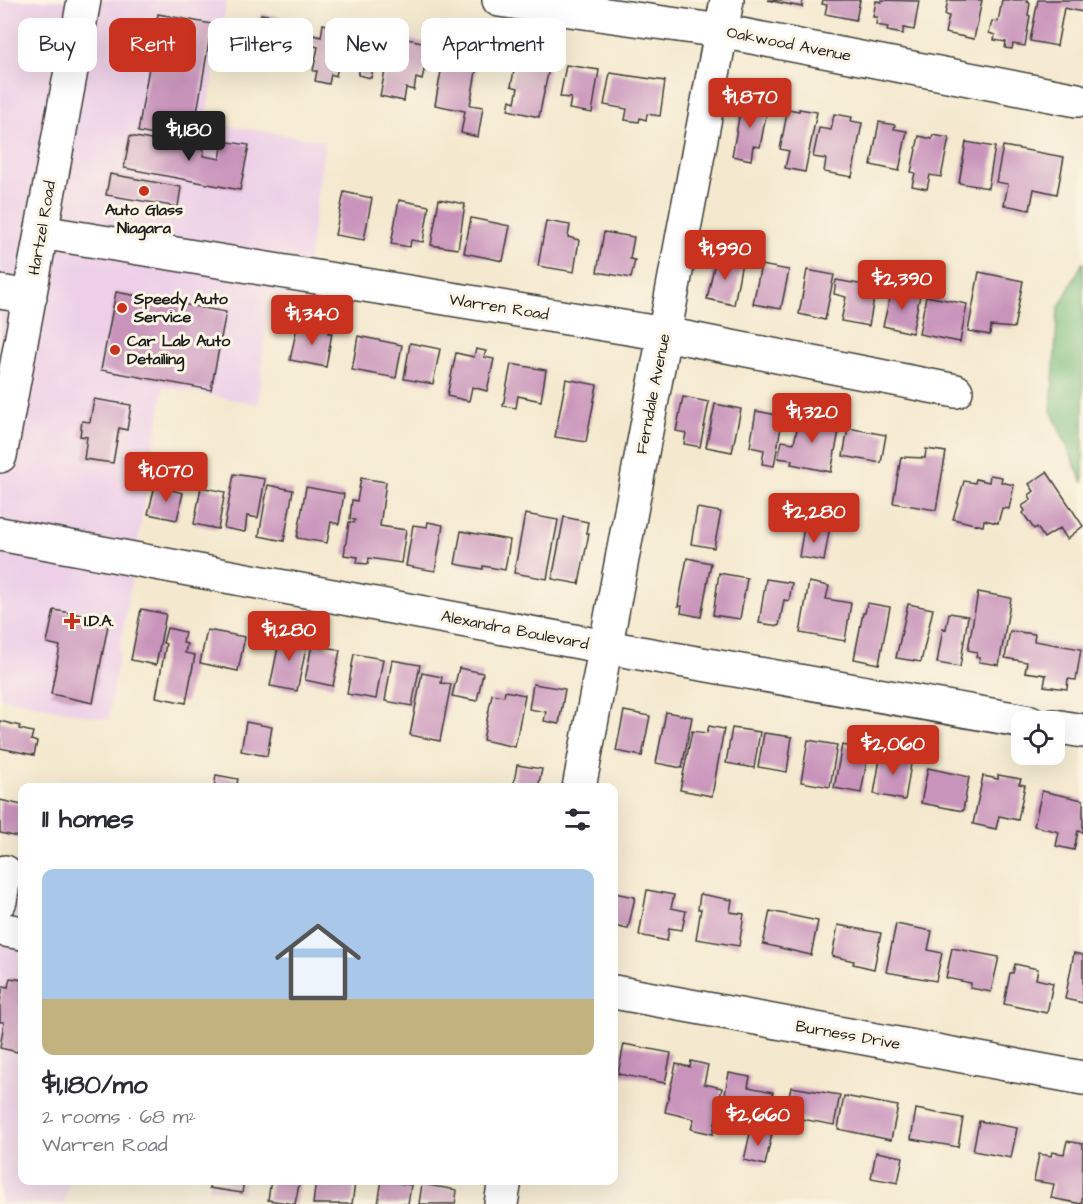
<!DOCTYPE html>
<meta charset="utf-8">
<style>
:root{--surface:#fff;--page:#f2f2f3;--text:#2b2b33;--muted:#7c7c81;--accent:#c8321e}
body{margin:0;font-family:"Architects Daughter",sans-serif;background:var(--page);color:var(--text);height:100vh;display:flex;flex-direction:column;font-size:22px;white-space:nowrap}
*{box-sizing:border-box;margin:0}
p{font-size:20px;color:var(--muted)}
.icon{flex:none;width:33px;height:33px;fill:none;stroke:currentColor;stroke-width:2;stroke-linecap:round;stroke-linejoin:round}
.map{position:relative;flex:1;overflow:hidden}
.details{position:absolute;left:18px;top:783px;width:600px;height:402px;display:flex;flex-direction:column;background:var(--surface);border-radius:12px;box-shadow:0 6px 24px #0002}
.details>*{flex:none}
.hud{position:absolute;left:18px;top:18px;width:600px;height:54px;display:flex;gap:12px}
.buttons{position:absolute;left:1011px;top:711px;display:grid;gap:12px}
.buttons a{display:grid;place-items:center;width:54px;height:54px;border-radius:12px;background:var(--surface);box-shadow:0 6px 24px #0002;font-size:30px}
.price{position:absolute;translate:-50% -51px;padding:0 14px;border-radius:6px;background:var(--accent);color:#fff;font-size:20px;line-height:39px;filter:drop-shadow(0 2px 3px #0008)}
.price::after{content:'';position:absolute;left:50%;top:36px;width:18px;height:14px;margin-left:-9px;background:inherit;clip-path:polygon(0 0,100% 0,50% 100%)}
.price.selected{background:#222;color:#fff}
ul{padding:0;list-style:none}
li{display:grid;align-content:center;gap:12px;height:318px;padding:0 24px}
li span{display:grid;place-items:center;height:186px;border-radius:12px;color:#555}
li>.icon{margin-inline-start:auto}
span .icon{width:108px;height:108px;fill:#fffc;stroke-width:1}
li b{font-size:26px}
h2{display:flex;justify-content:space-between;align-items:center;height:72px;padding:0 24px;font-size:26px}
.chip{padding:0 21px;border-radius:12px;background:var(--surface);box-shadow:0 6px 24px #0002;font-size:21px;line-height:54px}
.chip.selected{background:var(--accent);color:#fff}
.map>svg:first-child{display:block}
</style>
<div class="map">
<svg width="1083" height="1204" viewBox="0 0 1083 1204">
<rect width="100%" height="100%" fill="#fcf5e5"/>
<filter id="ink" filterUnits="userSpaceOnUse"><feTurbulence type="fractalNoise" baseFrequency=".0167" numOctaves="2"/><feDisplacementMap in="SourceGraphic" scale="12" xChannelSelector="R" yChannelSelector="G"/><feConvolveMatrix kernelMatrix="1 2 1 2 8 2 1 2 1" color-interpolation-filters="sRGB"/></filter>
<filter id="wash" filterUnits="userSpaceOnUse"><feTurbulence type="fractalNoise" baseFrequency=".008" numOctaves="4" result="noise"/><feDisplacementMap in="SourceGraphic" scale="24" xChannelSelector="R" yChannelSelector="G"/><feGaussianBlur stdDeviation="1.35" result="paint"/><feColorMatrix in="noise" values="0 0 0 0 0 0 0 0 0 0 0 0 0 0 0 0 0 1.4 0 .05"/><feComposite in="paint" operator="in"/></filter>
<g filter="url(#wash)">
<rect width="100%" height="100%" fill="#f4e9cf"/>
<!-- built -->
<path fill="#edd0e8" d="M0,0H227L205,122L325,141L303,301L270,295L258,404L164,387L108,720L0,697Z
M0,899L22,903V1180L69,1181L65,1204H0Z"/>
<!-- forest -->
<path fill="#7dbd7e" stroke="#4c6c4d" stroke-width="1.5" d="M1083,262V483L1051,410L1058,309Z"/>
<g id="blocks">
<!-- building -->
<path fill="#c994bb" d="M767,0H803L802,7Z
M823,0H860L856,20L825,14L827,5L822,4Z
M881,0L919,1L914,30L903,28V34L887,31L888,27L876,25L877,17H873L876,1L881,2Z
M948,0H982L974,39L945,33L949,16L945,15Z
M1002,0H1028L1027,2L1030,3L1028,15L1030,16L1025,46L1013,44L1012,49L1005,48L1006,42L994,40L995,35L989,33L992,21L998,22Z
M1038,0H1083V12L1064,8L1057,46L1030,41Z
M158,14L212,24L192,142L138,132Z
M261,14L294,19L289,47L257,42Z
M323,24L346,29L336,76L331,74L329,84L315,81L317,71H313L318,47L311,45L313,35L321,37Z
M355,30L380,35L371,78L358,75L360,68L348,66Z
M392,36L432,44L427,71L424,70L422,80L416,78L414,90L406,88L404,101L380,96Z
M446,43L480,50L470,105L483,107L478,137L461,133L465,111L435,105Z
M517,56L550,63L539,117L508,110L510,100L515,102L518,88L511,86Z
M566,65L599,70L592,113L569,109L571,98L560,97Z
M610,73L665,81L660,116L647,114L646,120L640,118L639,122L625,120L627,109L604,105Z
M742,101L768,105L760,147L753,146L751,160L732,156Z
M788,109L799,111V109L817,112L805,172L785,168L789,151L780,149Z
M834,114L852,117L851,121L862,123L852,177L824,172L826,159L813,157L819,128L831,130Z
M879,122L895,125L894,129L907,131L899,171L871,165Z
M933,135L949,138L941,177L930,175L927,189L912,186L915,173L911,172L919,136L932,139Z
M130,136L204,150L203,156L220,159L223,141L249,145L240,190L124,168Z
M966,142L995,147L988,188L959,183Z
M1003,146L1064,157L1057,194L1034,189L1030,210L1004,205L1008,184L996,182Z
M110,174L181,187L178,207L106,195Z
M344,192L372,198L364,240L335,235Z
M439,199L465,204L458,249L431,245Z
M399,200L429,206L423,242L411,240L410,247L391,244Z
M471,218L510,226L503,261L464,253Z
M546,221L570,225L568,237L579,240L574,272L538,266Z
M604,232L634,237L630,259L635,260L631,278L597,272Z
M716,257L742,262L734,305L707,299Z
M761,265L789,270L781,309L753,304Z
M807,270L834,275L825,320L799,314Z
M979,272L1023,281L1014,328L991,326L990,335L968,331Z
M836,280L876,287L869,326L841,321L846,297L834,294Z
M892,289L920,295L912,333L883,326Z
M116,292L226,312L211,390L101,370Z
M926,296L967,304L960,342L919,334Z
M314,325L329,327L328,333H332L326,367L290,360L297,327L313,330Z
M358,336L402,345L396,378L352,370Z
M410,343L440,349L433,384L404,379Z
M476,349L486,351L484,357L494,359L487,391L472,387L469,401L447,396L456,353L474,357Z
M511,364L546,370L541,401L518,396L516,408L503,406Z
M566,379L597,385L586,442L555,437Z
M683,397L709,402L700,447L684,444L686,433L676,431Z
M94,399L131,405L127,430L119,428L113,463L84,459L87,437L80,436L82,421L90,422Z
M715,404L741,409L732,452L706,447Z
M756,411L783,416L774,466L762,464L764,450L750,447Z
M804,413L826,417L825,423L840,426L831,472L791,464L792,460L778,458L782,441L794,443L799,420L803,421Z
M848,428L886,435L881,463L843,456Z
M926,449L946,452L936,510L893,503L901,457L925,458Z
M1047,472L1083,526L1067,539L1060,528L1044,538L1037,527L1034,529L1023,513L1025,511L1022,506L1031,500L1029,495L1034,491L1029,484Z
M234,474L265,479L258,518L247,516L245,532L224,528Z
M990,475L1002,477L1001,482L1014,485L1009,509L1002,508L998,523L984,520L983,526L953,519L964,481L975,483L976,479L989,482Z
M361,478L386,482L380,526L406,530L401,563L369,558L368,564L357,563L358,557L344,555L349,522L354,523L355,520L350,519L352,500L357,501Z
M268,485L293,490L284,541L259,536Z
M155,486L183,493L177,520L148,514Z
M201,487L225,492L218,529L194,524Z
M306,487L344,494L339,524L331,522L327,543L297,538Z
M697,508L721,512L714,548L691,544Z
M525,514L558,520L547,579L514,573Z
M564,517L588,522L586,533H589L579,584L552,579Z
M428,522L443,525L435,571L406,566L413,525L427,527Z
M804,527L829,531L824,561L799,557Z
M461,531L510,540L505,570L483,566V569L455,564Z
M687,558L711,563L701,617L681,613L682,606H678Z
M719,573L747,578L740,619L713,615Z
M766,579L792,583L789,601L784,600L779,626L759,623Z
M809,582L829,586L826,599L851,603L845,641L800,633Z
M978,592L1011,598L999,665L979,662L980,658L976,657L977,652L968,650Z
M867,603L890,607L879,664L854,659L863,613H865Z
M908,604L933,609L921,662L896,658Z
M141,609L166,614L156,665L131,660Z
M54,610L109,620L93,703L51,694L60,646L47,643Z
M949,613L968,616L960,667L937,663L943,628L946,629Z
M167,628L185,632L183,643L187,644L185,653L195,655L186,703L156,697L166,644L163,643Z
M207,630L245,637L238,671L200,663Z
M1010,631L1035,634L1034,641L1081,649L1076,680L1068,679L1067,689L1044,686L1046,675L1025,672L1027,662L1005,658Z
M281,633L308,639L297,691L270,686Z
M321,642L327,643L326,647L340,650L333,686L305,680L312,645L320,646Z
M354,654L383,659L376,699L347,694Z
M392,660L420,665L412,706L385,701Z
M459,668L483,673L477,701L452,696Z
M422,673L442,677L441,683L451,684L440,741L410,735Z
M533,684L565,689L559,724L544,721L546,712L529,709Z
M505,691L525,695L515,747L483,740L492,694L504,696Z
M624,711L650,716L642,756L616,751Z
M666,712L692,717L682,768L656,763Z
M0,721L20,726L19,729L33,732L31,740L37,742L34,755L0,748Z
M246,722L272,727L267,756L241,751Z
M709,726L724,729L712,796L680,790L692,731L707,733Z
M732,728L760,732L754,768L726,763Z
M764,733L792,737L787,772L758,767Z
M808,740L837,745L830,787L801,782Z
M842,745L869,750L861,793L834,788Z
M881,753L912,758L905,800L874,794Z
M517,765L542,769L538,788H513Z
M928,768L969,777L963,811L921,803Z
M216,775L238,779L236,788H214Z
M998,775L1021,779L1019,784L1025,785L1018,820L999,816L996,829L973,824L983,776L998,779Z
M1042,791L1083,800V832L1078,831L1074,850L1056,846L1059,832L1034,826Z
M0,800L22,805V838L0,833Z
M647,890L674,895L671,908L686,911L682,930L669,928L667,941L639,935Z
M614,893L635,897L628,929L614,926Z
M700,894L732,900L730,912L744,914L739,946L696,939L701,909H698Z
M770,911L818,921L811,955L763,944Z
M896,924L932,931L928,950L942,953L936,981L886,972Z
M838,925L881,933L874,969L853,964L854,961L832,956Z
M952,948L999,957L991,992L970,988L971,983L946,978Z
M1074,953L1083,955V1003L1065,999Z
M1015,964L1038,969L1036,979L1053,983L1047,1013L1004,1004L1010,973H1013Z
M10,978L22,980V1053L0,1048L4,1022H0V1002L3,986L8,987Z
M624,1044L671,1053L665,1083L618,1074Z
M691,1061L708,1065L704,1084L722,1088L713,1134L691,1129L694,1119L665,1112L676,1064L690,1067Z
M729,1073L750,1077L748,1087L773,1092L767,1124L721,1115Z
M791,1087L840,1095L834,1125L785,1116Z
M844,1096L898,1106L891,1140L838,1129Z
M916,1109L963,1118L958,1147L911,1139Z
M979,1121L1017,1128L1011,1158L973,1151Z
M751,1129L772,1134L765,1165L744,1160Z
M1067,1141L1083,1144L1082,1204L1051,1198L1054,1184L1034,1181L1039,1154L1051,1156L1052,1152L1064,1154Z
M876,1152L903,1157L898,1183L871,1178Z
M210,1180H244L242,1193L209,1188Z
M271,1180H300L295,1204L268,1200Z
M316,1180L355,1183L352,1204H313Z
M382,1180L411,1185L408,1204H378Z
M422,1184L457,1190L455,1204H419Z"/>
</g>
</g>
<g filter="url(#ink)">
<use href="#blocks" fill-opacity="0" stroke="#3c3b37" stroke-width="1.5"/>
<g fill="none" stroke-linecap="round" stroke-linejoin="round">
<!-- minor casing -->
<g stroke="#3c3b37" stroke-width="36">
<path id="minor" d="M499,0L721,31L1077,100
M41,232L665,334L956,391
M0,292L30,297
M0,456L84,0
M0,534L606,647L1030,722
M1054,726L1083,731
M579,788L727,0
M0,901L5,872
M0,929L22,933
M614,992L1083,1078
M501,1204L505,1180"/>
</g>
<!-- minor -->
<use href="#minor" stroke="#fff" stroke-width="33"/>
</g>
</g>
<!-- markers -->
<g fill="#c8321e" stroke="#fcf5e5" stroke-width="2">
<circle cx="144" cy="191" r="6"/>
<circle cx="122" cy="308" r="6"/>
<circle cx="115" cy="350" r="6"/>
<path d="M69 612h6v6h6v6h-6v6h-6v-6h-6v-6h6z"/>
</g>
<g text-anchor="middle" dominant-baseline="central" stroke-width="6" stroke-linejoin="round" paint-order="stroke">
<!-- street labels -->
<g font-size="16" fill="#1c1c1c" stroke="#fcf5e5">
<text transform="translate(789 44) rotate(11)">Oakwood Avenue</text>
<text transform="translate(42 228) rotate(-80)">Hartzel Road</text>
<text transform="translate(499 307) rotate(9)">Warren Road</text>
<text transform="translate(653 394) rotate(-79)">Ferndale Avenue</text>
<text transform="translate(515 630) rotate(11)">Alexandra Boulevard</text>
<text transform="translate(848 1035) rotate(10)">Burness Drive</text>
</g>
<!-- poi labels -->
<g font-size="16" font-weight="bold" fill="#1c1c1c" stroke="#fcf5e5" text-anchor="start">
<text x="144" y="210" text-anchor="middle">Auto Glass<tspan x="144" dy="18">Niagara</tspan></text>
<text x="134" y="299">Speedy Auto<tspan x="134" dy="18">Service</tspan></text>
<text x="127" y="341">Car Lab Auto<tspan x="127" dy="18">Detailing</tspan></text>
<text x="84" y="621">I.D.A.</text>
</g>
</g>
</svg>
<div class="buttons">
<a><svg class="icon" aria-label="locate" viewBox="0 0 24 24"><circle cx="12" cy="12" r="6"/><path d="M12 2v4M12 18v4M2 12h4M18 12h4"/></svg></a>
</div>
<b class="price" style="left:750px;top:129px">$1,870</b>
<b class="price selected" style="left:189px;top:162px">$1,180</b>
<b class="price" style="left:725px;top:281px">$1,990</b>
<b class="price" style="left:902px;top:311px">$2,390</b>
<b class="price" style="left:312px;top:346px">$1,340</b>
<b class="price" style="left:812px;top:444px">$1,320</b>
<b class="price" style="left:166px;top:503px">$1,070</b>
<b class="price" style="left:814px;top:544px">$2,280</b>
<b class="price" style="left:289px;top:662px">$1,280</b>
<b class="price" style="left:893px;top:776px">$2,060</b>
<b class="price" style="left:758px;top:1147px">$2,660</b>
<div class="hud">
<a class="chip">Buy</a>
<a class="chip selected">Rent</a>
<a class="chip">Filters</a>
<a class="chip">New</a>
<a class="chip">Apartment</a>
</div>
<section class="details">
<h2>11 homes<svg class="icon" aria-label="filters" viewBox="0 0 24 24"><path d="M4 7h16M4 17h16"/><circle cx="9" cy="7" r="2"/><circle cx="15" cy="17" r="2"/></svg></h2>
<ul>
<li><span style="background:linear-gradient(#a9c7e8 70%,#c2b280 0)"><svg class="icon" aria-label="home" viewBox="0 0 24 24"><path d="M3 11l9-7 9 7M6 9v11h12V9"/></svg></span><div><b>$1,180/mo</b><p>2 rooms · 68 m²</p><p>Warren Road</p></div></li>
</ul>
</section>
</div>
